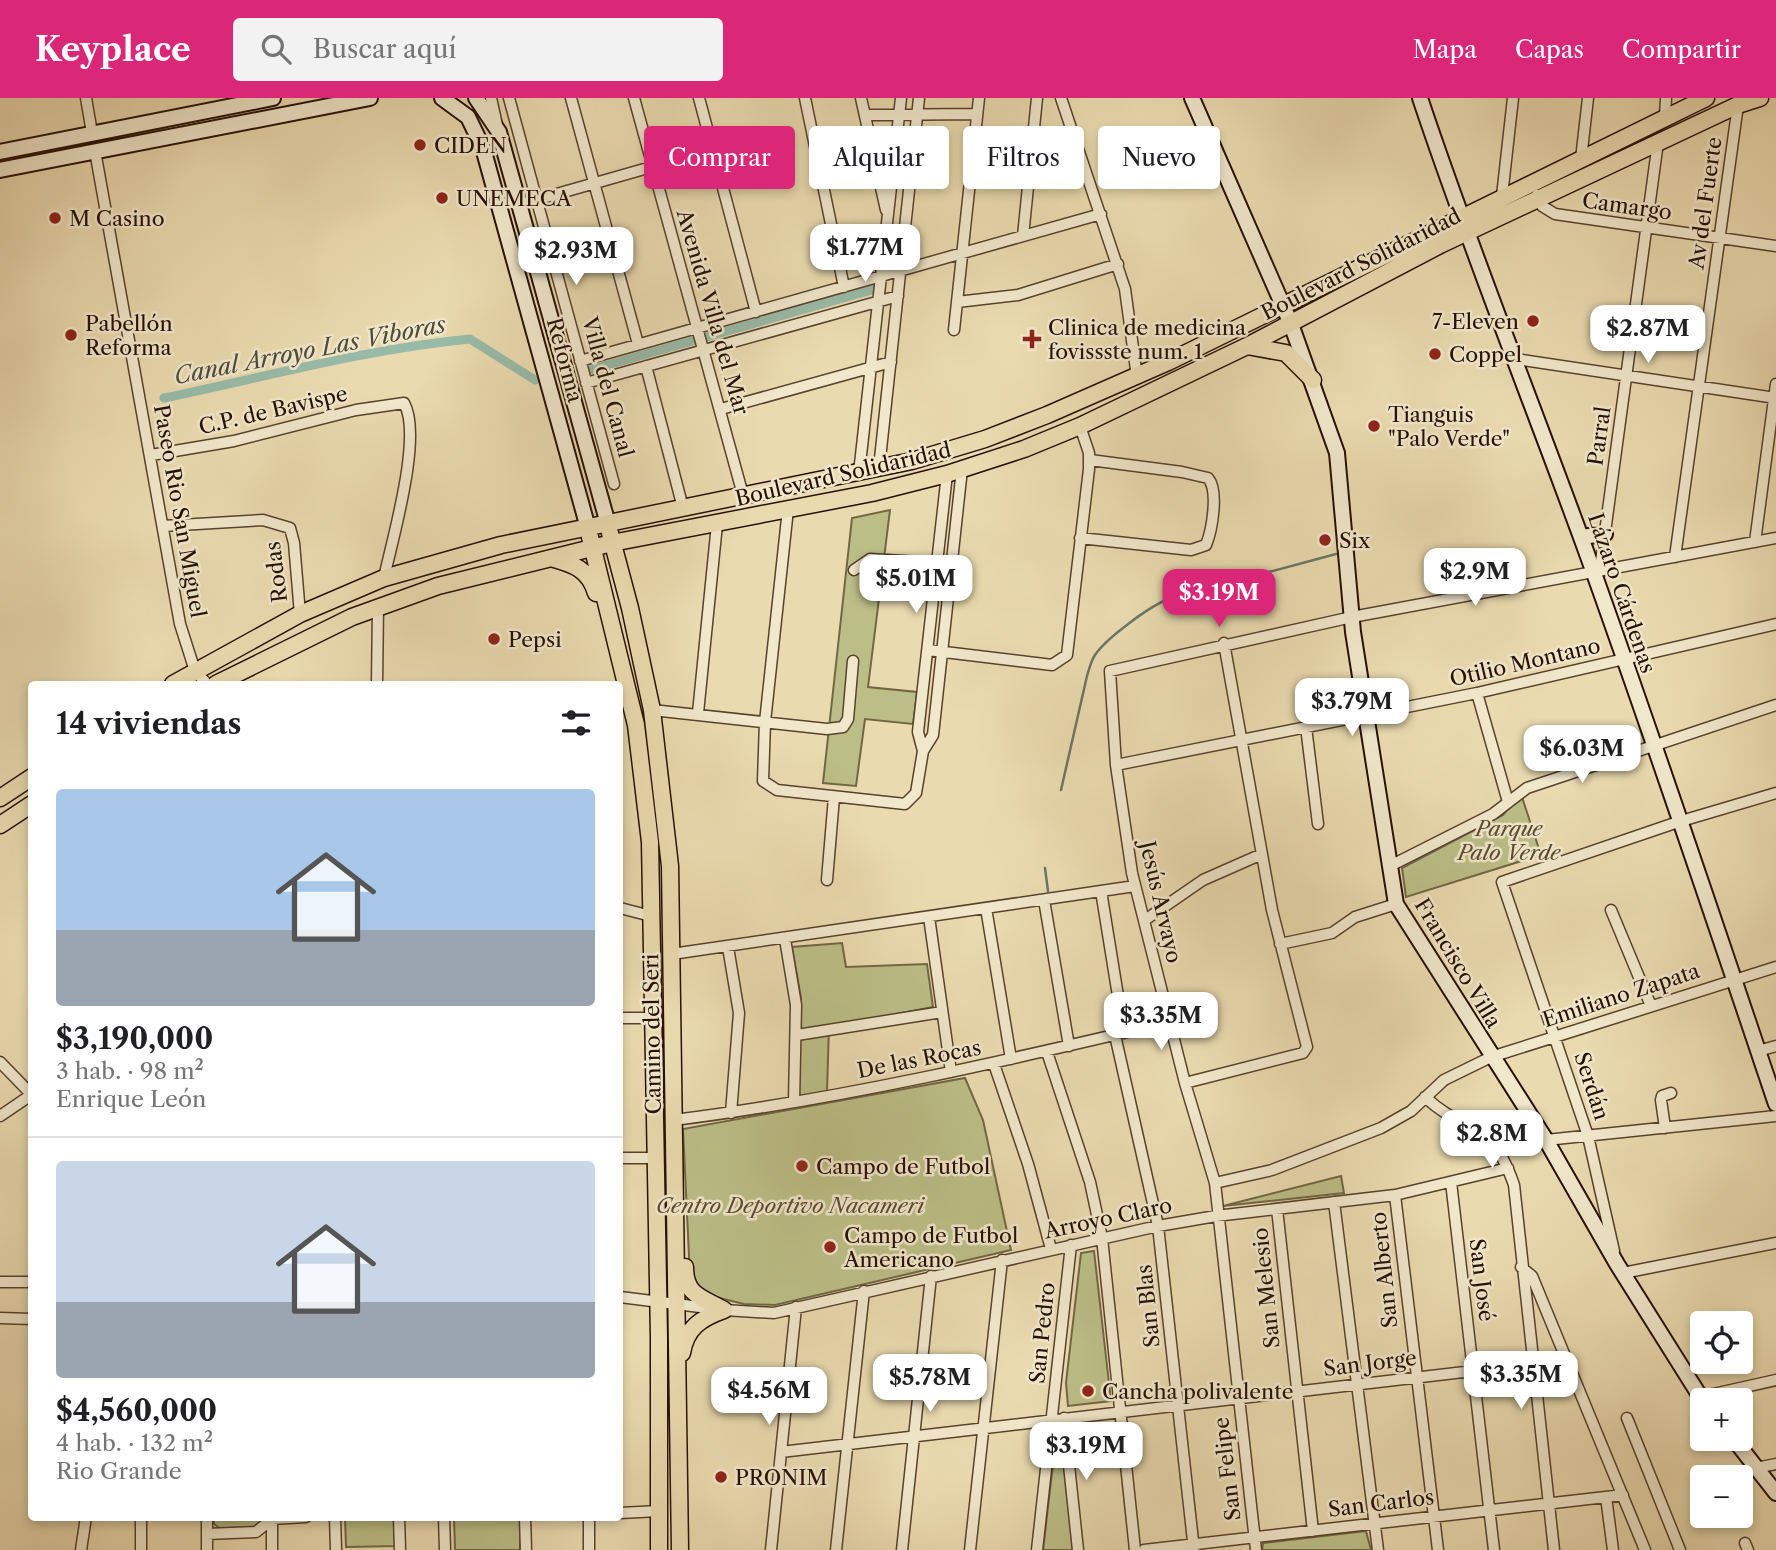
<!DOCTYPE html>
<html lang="es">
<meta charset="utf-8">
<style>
:root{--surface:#fff;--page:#f2f2f2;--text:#202124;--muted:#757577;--line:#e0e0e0;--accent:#db2777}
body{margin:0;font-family:"Libre Caslon Text",serif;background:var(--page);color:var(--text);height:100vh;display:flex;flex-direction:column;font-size:26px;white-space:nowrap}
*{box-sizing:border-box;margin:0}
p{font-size:23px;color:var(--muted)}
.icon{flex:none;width:38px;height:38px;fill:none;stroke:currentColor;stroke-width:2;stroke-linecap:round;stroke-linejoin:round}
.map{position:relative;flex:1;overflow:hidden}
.sheet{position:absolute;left:28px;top:583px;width:595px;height:840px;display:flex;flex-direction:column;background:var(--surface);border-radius:7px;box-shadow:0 4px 10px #0003}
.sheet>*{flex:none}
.banner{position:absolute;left:644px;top:28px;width:665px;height:63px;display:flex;gap:14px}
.tools{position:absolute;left:1690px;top:1213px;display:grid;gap:14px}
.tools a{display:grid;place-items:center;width:63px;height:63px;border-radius:7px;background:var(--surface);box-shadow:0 4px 10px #0003;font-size:35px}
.price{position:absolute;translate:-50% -60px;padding:0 16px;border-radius:14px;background:#fff;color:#222;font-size:23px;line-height:46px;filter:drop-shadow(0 2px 4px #0008)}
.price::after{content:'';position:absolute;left:50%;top:42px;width:21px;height:16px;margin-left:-10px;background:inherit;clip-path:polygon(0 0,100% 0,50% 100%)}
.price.selected{background:var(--accent);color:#fff}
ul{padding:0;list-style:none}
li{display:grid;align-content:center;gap:14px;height:371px;padding:0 28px}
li+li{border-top:2px solid var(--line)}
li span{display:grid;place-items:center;height:217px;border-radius:7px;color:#555}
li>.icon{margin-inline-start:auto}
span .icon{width:126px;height:126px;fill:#fffc;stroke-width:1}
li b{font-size:30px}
h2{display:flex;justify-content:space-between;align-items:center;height:84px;padding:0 28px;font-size:30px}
.tag{padding:0 24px;border-radius:7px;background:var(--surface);box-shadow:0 4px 10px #0003;font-size:24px;line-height:63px}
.tag.selected{background:var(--accent);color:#fff}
header{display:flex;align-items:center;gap:42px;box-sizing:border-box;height:98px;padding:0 35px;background:var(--accent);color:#fff}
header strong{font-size:33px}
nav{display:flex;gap:38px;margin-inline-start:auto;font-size:24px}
.search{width:490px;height:63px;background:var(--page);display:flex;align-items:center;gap:18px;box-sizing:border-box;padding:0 24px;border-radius:7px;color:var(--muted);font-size:26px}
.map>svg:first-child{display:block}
.green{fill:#bcbe87;stroke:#716745;stroke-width:2}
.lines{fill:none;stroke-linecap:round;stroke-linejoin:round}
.stream{stroke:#6a7766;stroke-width:2.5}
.canal{stroke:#98bba8;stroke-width:9}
.street-casing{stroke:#57422e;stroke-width:13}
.secondary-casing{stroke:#261003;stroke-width:18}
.primary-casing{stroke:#261003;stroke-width:19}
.street{stroke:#f1e7cb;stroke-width:10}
.secondary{stroke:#f1e7cb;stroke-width:14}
.primary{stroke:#eadaaf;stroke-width:16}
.poi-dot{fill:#8f2418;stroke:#f1e7cb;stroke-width:2.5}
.labels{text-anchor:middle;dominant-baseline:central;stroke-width:5;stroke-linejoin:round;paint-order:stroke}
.poi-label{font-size:21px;fill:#261003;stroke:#f1e7cb;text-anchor:start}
.street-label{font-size:21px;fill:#261003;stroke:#f1e7cb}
.park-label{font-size:21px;font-style:italic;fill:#5a4d31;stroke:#f1e7cb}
.water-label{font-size:23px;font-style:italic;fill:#4e4c3d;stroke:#f1e7cb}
</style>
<header>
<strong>Keyplace</strong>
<div class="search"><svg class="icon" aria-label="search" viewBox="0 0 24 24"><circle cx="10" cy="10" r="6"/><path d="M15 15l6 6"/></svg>Buscar aquí</div>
<nav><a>Mapa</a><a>Capas</a><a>Compartir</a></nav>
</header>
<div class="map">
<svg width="1776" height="1452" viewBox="0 0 1776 1452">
<rect width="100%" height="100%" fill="#eadaaf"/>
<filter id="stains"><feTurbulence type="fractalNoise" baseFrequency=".00286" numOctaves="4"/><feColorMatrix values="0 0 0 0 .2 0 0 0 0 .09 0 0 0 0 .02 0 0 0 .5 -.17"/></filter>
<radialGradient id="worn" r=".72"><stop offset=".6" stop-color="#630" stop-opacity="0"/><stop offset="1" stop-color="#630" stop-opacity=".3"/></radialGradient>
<path class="green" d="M890,412L868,589L917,594L913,626L865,621L856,688L823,685L852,420Z
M1521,696L1541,757L1406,799L1402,770L1503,717Z
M842,845L846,869L927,866L933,909L829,929L827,994L797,1001L801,900L792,849Z
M965,980L983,1022L1011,1152L775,1207L744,1206L703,1196L690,1179L683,1031Z
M1341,1078L1344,1095L1223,1108Z
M1094,1153L1111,1303L1068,1308L1066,1285L1081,1155Z
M1058,1346L1062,1349L1073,1452H1043L1055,1349Z
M214,1419H262V1422L257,1429L221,1431L214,1426Z
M345,1419H395L397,1448L346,1449Z
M454,1419H520V1452H455Z
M1366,1433L1371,1452H1262L1263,1445Z"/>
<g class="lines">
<path class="stream" d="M1061,692L1087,578C1089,571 1091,563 1095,557C1106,540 1149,509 1168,501L1336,456
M1045,770L1048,793"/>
<path class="canal" d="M590,272L875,191
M164,300C265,279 366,251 470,241L535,282"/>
<g class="street-casing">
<path id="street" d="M86,0L92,35
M491,0L497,27
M509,0L614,386
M571,0L638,246
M634,0L743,397
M699,0L756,214
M805,0L844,189
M861,0L886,112
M1061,0L1125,191L1137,279
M865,17L977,16
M1665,18L1666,0
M95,53L180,526L195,573L207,586
M1161,55L1208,37
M1581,61L1588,0
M1537,97L1542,108L1555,116L1776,148
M1502,98L1513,0
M518,107L711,52
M1023,138L1037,0
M957,204L1018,197L1118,166
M954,232L979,0
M1516,261L1776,300
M580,263L1101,116
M646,268L683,410
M586,285L898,198
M721,311L891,264
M151,357L234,343L356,312L404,305C423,338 392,442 384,480
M879,370L919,0
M859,375L901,0
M788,411L765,624L763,683L777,692L905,706L916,695L923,653L933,637L962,371
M163,428L263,422L290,430L294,445L300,516
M1080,440L1191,452L1206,447C1212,432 1219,393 1208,380L1182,374L1090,362
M1755,444L1776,286
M1675,459L1738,7
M1600,471L1658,44
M854,472L870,461L937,465
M928,552L1052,567L1067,557L1089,371V355L1080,328
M377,586L378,508
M1477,595L1508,704
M652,612L827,631L843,629L848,621L853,563
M698,615L717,426
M1306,629L1318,726
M923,653L918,634L947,376
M1116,667L1477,595L1776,526
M1390,768L1493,716L1527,690L1776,607
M827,782L834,699
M1101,793L1124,935
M1044,802L1069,948
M620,810L651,818
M986,810L1011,961
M1611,812L1651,908
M929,819L951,974
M1145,822L1203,782L1262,756
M785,841L796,907L794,1004
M1280,846L1332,835L1355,819L1396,806
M728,849L739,915L731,1015
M672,856L1135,788
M620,920H652
M797,937L942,914
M1115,937L1158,1128L1194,1452
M1758,953L1776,948
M1047,954L1090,1084L1102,1140L1135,1452
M0,964L32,997
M994,966L1028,1066L1051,1151
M1185,985L1303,955L1307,949L1272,812L1224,545
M1425,999C1467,1038 1491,1020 1514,1087L1554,1452
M0,1018L31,997
M674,1022C841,1001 1005,963 1169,924
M1665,1030L1661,1002L1662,998L1671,995
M1546,1042L1776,1018
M620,1060H655
M1451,1084L1494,1452
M1215,1085L1272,1072L1381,1030L1411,1013L1444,982L1491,959L1776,869
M1395,1097L1438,1452
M1334,1104L1378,1452
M1277,1111L1313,1433
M1614,1153L1588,1038L1502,784L1678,724L1776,695
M1521,1169L1532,1178L1645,1452
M1623,1175L1776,1145
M0,1184H32
M620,1199L724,1212L774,1215L1158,1128L1216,1118L1395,1097L1508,1070
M0,1220L32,1221
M1700,1299L1776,1282
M1064,1320L1078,1452
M1627,1320L1680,1452
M781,1354L1567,1262
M1756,1370L1776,1366
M1606,1399L1613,1452
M620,1415L659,1413
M141,1419V1452
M207,1419V1452
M335,1419L336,1452
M399,1419L400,1452
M444,1419L445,1452
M525,1419L526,1452
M589,1419V1452
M272,1421V1452
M207,1436L256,1434L272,1421L306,1419
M1745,1445L1748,1452
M81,1452L86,1419
M771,1452L796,1209
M836,1452L864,1193
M902,1452L931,1178
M970,1452L1002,1162
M1037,1452L1071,1147
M1144,1452L1623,1397
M1256,1452L1215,1085L1185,985L1132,775L1116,667L1110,573L1352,519L1776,440"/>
</g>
<g class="secondary-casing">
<path id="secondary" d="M442,0L468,19L483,50L588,430
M476,0L499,34L608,426
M1192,0L1291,226L1337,355L1353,534L1396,806L1546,1042L1617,1166L1703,1303
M1420,0C1471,153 1531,302 1586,453C1652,636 1714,822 1776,1006
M0,54L273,0
M0,72L370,0
M1581,439L1605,436
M1733,1340L1776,1395"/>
</g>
<g class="primary-casing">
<path id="primary" d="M1247,248L1286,255L1313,282
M610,435L630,510L652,612L670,768L680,1452
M590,439L636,627L650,744L659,1240V1452
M551,460C573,466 589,471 596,495
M173,586L300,516L384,480L501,447L912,363L985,341L1047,317L1168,264L1706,0
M216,586L352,519L438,488L612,445L872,395L947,376L1024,351L1080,328L1247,248L1440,147L1738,7L1760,0
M0,700L32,679
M0,727L32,706
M685,1169C685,1198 702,1199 724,1212
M682,1255C686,1230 701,1220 724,1212"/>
</g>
<use href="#street" class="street"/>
<use href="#secondary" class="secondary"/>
<use href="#primary" class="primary"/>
</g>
<g class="poi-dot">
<circle cx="420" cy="47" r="7"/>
<circle cx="442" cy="100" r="7"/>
<circle cx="55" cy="120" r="7"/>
<circle cx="1533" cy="223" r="7"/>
<circle cx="71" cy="237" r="7"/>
<path d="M1028.5 230.5h7v7h7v7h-7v7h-7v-7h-7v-7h7z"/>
<circle cx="1435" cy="256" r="7"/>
<circle cx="1374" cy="328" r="7"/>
<circle cx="1325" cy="442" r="7"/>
<circle cx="494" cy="541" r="7"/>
<circle cx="802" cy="1068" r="7"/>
<circle cx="830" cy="1149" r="7"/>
<circle cx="1088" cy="1293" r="7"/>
<circle cx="721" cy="1379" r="7"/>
</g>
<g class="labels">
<g class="poi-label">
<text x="434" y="47">CIDEN</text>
<text x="456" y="100">UNEMECA</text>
<text x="69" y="120">M Casino</text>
<text x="1519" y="223" text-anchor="end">7-Eleven</text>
<text x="85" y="225">Pabellón<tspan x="85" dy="24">Reforma</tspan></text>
<text x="1048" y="229">Clinica de medicina<tspan x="1048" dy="24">fovissste num. 1</tspan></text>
<text x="1449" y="256">Coppel</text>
<text x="1388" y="316">Tianguis<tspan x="1388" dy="24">"Palo Verde"</tspan></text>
<text x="1339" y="442">Six</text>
<text x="508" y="541">Pepsi</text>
<text x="816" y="1068">Campo de Futbol</text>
<text x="844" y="1137">Campo de Futbol<tspan x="844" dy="24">Americano</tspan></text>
<text x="1102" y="1293">Cancha polivalente</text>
<text x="735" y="1379">PRONIM</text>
</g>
<g class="street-label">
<text transform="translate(1705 105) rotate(-82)">Av del Fuerte</text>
<text transform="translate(1627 108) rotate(8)">Camargo</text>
<text transform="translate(1361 166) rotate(-27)">Boulevard Solidaridad</text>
<text transform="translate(713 214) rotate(74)">Avenida Villa del Mar</text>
<text transform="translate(565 262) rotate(75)">Reforma</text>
<text transform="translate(608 289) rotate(75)">Villa del Canal</text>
<text transform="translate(273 312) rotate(-13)">C.P. de Bavispe</text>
<text transform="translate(1599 338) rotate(-82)">Parral</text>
<text transform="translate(843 376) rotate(-13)">Boulevard Solidaridad</text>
<text transform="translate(180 413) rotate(80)">Paseo Rio San Miguel</text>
<text transform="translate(276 474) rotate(-97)">Rodas</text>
<text transform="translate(1622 495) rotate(71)">Lázaro Cárdenas</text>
<text transform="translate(1525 564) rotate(-13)">Otilio Montano</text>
<text transform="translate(1161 804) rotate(77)">Jesús Arvayo</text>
<text transform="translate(1458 865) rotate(59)">Francisco Villa</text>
<text transform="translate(1621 897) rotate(-18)">Emiliano Zapata</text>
<text transform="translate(652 936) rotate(-91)">Camino del Seri</text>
<text transform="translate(919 961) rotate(-11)">De las Rocas</text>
<text transform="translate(1592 988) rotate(72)">Serdán</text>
<text transform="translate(1108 1120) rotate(-12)">Arroyo Claro</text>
<text transform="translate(1384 1172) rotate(-96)">San Alberto</text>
<text transform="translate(1482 1182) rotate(83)">San José</text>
<text transform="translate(1266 1190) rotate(-96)">San Melesio</text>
<text transform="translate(1148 1208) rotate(-96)">San Blas</text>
<text transform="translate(1042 1235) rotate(-84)">San Pedro</text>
<text transform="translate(1370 1265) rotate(-7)">San Jorge</text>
<text transform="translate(1227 1371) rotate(-97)">San Felipe</text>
<text transform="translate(1381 1405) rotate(-7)">San Carlos</text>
</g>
<g class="park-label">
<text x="1509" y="730">Parque<tspan x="1509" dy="24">Palo Verde</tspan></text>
<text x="790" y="1107">Centro Deportivo Nacameri</text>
</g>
<g class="water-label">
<text transform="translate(310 252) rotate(-11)">Canal Arroyo Las Viboras</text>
</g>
</g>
<rect width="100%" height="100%" filter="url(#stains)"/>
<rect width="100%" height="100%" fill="url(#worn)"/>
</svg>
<div class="tools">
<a><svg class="icon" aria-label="locate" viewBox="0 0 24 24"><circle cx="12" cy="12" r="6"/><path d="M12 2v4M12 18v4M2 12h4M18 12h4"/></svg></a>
<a>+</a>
<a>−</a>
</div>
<b class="price" style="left:865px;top:186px">$1.77M</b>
<b class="price" style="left:576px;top:189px">$2.93M</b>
<b class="price" style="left:1648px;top:267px">$2.87M</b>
<b class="price" style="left:1475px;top:510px">$2.9M</b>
<b class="price" style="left:916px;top:517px">$5.01M</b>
<b class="price selected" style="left:1219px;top:531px">$3.19M</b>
<b class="price" style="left:1352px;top:640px">$3.79M</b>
<b class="price" style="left:1582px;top:687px">$6.03M</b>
<b class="price" style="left:1161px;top:954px">$3.35M</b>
<b class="price" style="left:1492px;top:1072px">$2.8M</b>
<b class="price" style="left:1521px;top:1313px">$3.35M</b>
<b class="price" style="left:930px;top:1316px">$5.78M</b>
<b class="price" style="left:769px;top:1329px">$4.56M</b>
<b class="price" style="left:1086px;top:1384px">$3.19M</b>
<div class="banner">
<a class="tag selected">Comprar</a>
<a class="tag">Alquilar</a>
<a class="tag">Filtros</a>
<a class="tag">Nuevo</a>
</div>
<section class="sheet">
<h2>14 viviendas<svg class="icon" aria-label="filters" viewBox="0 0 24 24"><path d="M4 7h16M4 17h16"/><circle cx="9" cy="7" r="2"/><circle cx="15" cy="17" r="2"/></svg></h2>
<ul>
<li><span style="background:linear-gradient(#a9c7e8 65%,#9aa5b1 0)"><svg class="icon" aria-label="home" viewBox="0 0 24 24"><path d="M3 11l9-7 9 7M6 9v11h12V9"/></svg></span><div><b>$3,190,000</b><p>3 hab. · 98 m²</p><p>Enrique León</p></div></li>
<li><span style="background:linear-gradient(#c9d6e8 65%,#9aa5b1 0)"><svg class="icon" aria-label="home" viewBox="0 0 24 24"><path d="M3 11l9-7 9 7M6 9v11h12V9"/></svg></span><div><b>$4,560,000</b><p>4 hab. · 132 m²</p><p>Rio Grande</p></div></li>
</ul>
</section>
</div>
